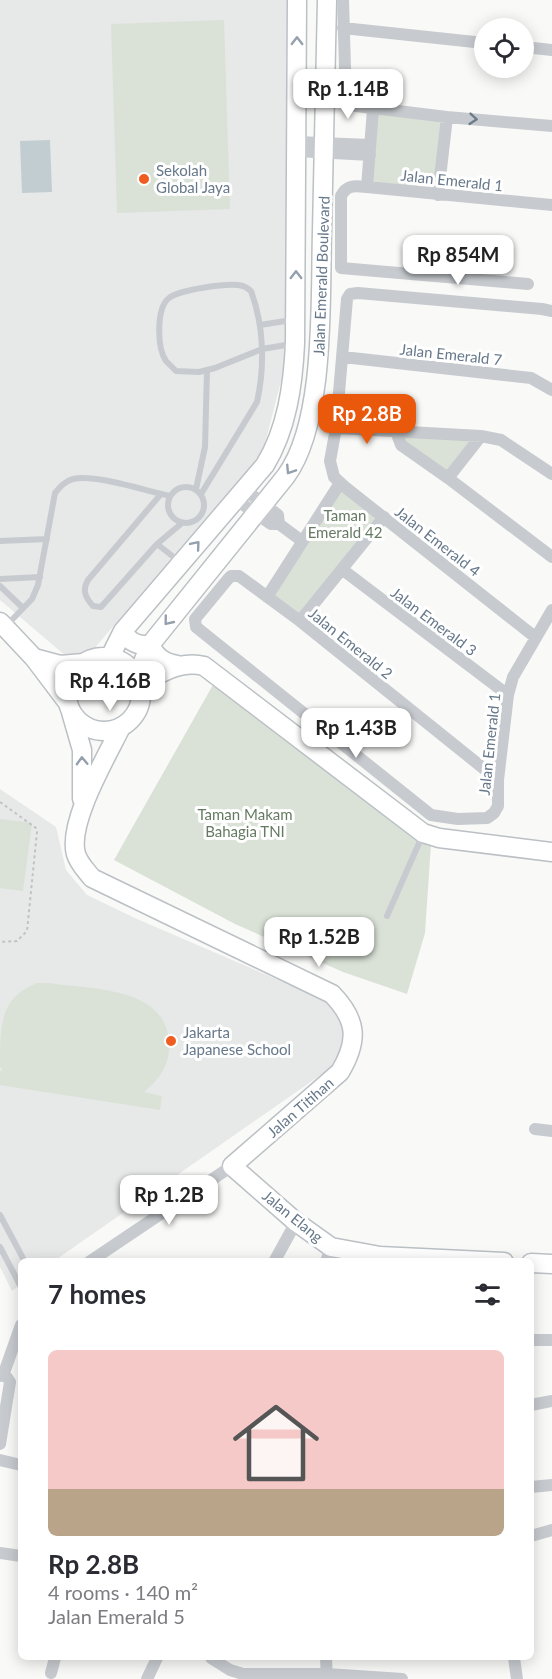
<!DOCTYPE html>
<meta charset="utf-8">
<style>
:root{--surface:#fff;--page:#f7f7f7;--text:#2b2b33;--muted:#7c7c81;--line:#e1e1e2;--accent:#ea580c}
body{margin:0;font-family:Lato,sans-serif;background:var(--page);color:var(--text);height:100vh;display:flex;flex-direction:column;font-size:22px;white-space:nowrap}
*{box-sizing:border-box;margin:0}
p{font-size:20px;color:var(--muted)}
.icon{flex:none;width:33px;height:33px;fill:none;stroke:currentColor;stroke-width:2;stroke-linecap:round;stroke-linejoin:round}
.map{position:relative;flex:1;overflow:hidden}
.drawer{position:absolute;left:18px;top:1258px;width:516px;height:402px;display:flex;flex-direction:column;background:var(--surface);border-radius:9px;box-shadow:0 3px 15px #0003}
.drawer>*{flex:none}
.fabs{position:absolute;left:474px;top:18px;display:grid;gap:12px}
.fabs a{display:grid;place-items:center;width:60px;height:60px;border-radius:50%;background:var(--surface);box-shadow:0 3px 15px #0003;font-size:30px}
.price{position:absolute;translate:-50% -51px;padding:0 14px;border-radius:12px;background:#fff;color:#222;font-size:20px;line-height:39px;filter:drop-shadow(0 2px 3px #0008)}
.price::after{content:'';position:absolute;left:50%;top:36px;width:18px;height:14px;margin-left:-9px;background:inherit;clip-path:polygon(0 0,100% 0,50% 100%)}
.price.current{background:var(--accent);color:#fff}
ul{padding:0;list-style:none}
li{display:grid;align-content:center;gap:12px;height:318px;padding:0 30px}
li+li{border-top:2px solid var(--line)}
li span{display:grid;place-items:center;height:186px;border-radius:9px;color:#555}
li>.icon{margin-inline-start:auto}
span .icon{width:108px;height:108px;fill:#fffc;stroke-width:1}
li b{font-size:26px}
h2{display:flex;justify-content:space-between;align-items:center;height:72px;padding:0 30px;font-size:26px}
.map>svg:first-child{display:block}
.built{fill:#e7e8e8}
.green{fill:#dae2d7}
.water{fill:#c2cdd2}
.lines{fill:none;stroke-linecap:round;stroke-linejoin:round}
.secondary-casing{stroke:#bbc0c5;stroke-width:21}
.path{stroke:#c0c3c5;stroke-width:2;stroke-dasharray:3 3;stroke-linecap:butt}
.lane{stroke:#c7cbcf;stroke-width:6}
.street{stroke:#c7cbcf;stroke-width:12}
.secondary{stroke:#fff;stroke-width:18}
.oneway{stroke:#94a0ad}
.oneway2{stroke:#6b7c8d}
.poi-dot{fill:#ef5d21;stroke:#fff;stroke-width:2}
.labels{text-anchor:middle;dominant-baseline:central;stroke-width:6;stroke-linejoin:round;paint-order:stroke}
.poi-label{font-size:15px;fill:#66788a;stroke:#fff;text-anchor:start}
.street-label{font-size:15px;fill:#66788a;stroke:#fff}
.park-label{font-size:15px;fill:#657a62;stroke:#fff}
</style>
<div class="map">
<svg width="552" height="1679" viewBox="0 0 552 1679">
<rect width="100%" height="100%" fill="#f9f9f7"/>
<path class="built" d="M0,0H288L287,358L263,451L93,650L67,657L0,600Z
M0,789L56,827L66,870L87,895L137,919L327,1001L335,1013L343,1029L341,1052L332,1067L54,1261L21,1262V1284L12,1291L0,1267Z"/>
<path class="green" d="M224,20L230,209L117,213L111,24Z
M373,109L447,117L438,195L367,187Z
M400,433L481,436L448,478L401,445Z
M340,483L384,517L300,621L267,597Z
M214,683L431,844L425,933L407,994L343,972L235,924L114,860Z
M0,819L32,823L23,891L0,888Z
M37,983H48C88,989 165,986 169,1041C171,1063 160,1079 144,1092L162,1096L160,1110L0,1085V1071L3,1070L0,1067C0,1024 0,998 37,983Z"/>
<path class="water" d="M50,140L52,192L22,193L20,141Z"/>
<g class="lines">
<g class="secondary-casing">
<path id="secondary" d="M0,622L34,658L68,703
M123,631C129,642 137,646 150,645C156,657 164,663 177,665
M67 694a37 37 0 1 1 74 0a37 37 0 1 1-74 0Z
M110,657L123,631L265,465C287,429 293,385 295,344L297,0
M34,658L60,665L84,663
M137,677L150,645L286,476C326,421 320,298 322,232C324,154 326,77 327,0
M140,684C162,673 180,660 204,666L423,833L439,838L552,852
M71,712L82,750V799
M121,727C107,756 67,823 76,854C79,864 86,870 92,878L332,994C357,1020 359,1040 340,1072L232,1166L296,1222L331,1247L380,1256L504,1262
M531,1263L552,1264"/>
</g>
<path class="path" d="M0,802L36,828L37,832L27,931L17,941L0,942"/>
<path class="lane" d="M260,325L292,320
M168 505a18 18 0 1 1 36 0a18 18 0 1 1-36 0Z
M196,489L205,447L207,370
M161,494L88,580C82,590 85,597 93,606L101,607L157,544L182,523
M201,494L257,402C265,366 264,326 251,291C250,290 244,286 243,286C229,282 179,290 169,298C156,308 157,348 166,361C169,364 173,368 176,371L199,372L215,368L262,349L292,344
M0,541L47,539
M157,544L180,562
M0,579L40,577
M0,586L23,608
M6,626L32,599L38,585L55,493C60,487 65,481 73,479C96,474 146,491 170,496
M387,916L423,834
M0,1215L25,1262
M0,1247L21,1287"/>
<path class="street" d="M343,0L346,101L348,105L447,117L552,126
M343,28L484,43
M524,47L552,50
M297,142L370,145
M297,151L370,155
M367,187L373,109
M438,195L447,117
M528,284L341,268V196C347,184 355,186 367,187L552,205
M343,357L531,378L552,390
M336,428L481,436L501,440L552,474
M400,433L398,437L401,445L448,478L552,557
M448,478L481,436
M244,489L278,515L279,524
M235,499L271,524H279L302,541
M343,570L508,695
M267,597L340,483
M300,621L384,517
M535,637L345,487L334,477L330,461L336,428L347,299L350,294L358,293L542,309L552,311
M498,780L300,621L239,576H231L228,579L195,619L196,627L431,815L458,819L487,818L494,813L498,806V780L508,695L513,677L552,610
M535,1129L552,1131
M89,1262L232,1166
M274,1262L296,1222
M326,1262L331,1247
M531,1340H552
M0,1376L4,1373L21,1325
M531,1405L552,1401
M0,1444L10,1382L4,1373
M0,1460L21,1465
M531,1487L552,1485
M531,1536L552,1530
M0,1553L21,1556
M211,1658L230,1670L243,1674H328L402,1679
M326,1658L327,1679
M514,1658L517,1679
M51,1673L55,1658
M147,1679L157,1658"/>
<use href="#secondary" class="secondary"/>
</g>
<defs><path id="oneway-chevron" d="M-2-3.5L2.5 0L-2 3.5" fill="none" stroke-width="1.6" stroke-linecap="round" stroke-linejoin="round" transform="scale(1.5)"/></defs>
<g class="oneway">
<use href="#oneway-chevron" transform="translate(297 41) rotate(-90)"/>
<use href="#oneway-chevron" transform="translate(296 275) rotate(-90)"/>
<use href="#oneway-chevron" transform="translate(290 470) rotate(123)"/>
<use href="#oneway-chevron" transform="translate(196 545) rotate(-50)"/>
<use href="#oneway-chevron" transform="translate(168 621) rotate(129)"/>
<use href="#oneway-chevron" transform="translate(82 761) rotate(-92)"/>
</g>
<use class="oneway2" href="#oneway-chevron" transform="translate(473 119) rotate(5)"/>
<g class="poi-dot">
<circle cx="144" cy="179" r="6"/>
<circle cx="171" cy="1041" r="6"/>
</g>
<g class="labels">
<g class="poi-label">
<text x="156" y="170">Sekolah<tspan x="156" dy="17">Global Jaya</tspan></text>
<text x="183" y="1032">Jakarta<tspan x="183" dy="17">Japanese School</tspan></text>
</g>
<g class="street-label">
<text transform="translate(452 180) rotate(6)">Jalan Emerald 1</text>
<text transform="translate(321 276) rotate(-88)">Jalan Emerald Boulevard</text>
<text transform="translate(451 354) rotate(6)">Jalan Emerald 7</text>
<text transform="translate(438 541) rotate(38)">Jalan Emerald 4</text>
<text transform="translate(434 621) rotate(37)">Jalan Emerald 3</text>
<text transform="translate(351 643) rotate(39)">Jalan Emerald 2</text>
<text transform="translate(489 744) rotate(-84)">Jalan Emerald 1</text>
<text transform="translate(300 1107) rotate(-41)">Jalan Titihan</text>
<text transform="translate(293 1216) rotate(39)">Jalan Elang</text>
</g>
<g class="park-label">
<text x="345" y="515">Taman<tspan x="345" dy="17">Emerald 42</tspan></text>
<text x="245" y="814">Taman Makam<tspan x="245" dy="17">Bahagia TNI</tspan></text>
</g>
</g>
</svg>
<div class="fabs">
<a><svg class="icon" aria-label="locate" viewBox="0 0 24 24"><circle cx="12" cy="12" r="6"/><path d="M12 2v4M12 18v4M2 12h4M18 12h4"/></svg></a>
</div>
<b class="price" style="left:348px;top:120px">Rp 1.14B</b>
<b class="price" style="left:458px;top:286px">Rp 854M</b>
<b class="price current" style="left:367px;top:445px">Rp 2.8B</b>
<b class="price" style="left:110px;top:712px">Rp 4.16B</b>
<b class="price" style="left:356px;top:759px">Rp 1.43B</b>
<b class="price" style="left:319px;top:968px">Rp 1.52B</b>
<b class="price" style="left:169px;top:1226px">Rp 1.2B</b>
<section class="drawer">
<h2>7 homes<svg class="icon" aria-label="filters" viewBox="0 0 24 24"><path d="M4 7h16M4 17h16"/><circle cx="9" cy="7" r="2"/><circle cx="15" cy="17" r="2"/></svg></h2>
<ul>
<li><span style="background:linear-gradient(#f6c9c9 75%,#b9a48a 0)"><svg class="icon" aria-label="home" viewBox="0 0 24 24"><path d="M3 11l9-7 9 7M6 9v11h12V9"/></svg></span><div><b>Rp 2.8B</b><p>4 rooms · 140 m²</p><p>Jalan Emerald 5</p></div></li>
</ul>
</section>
</div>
